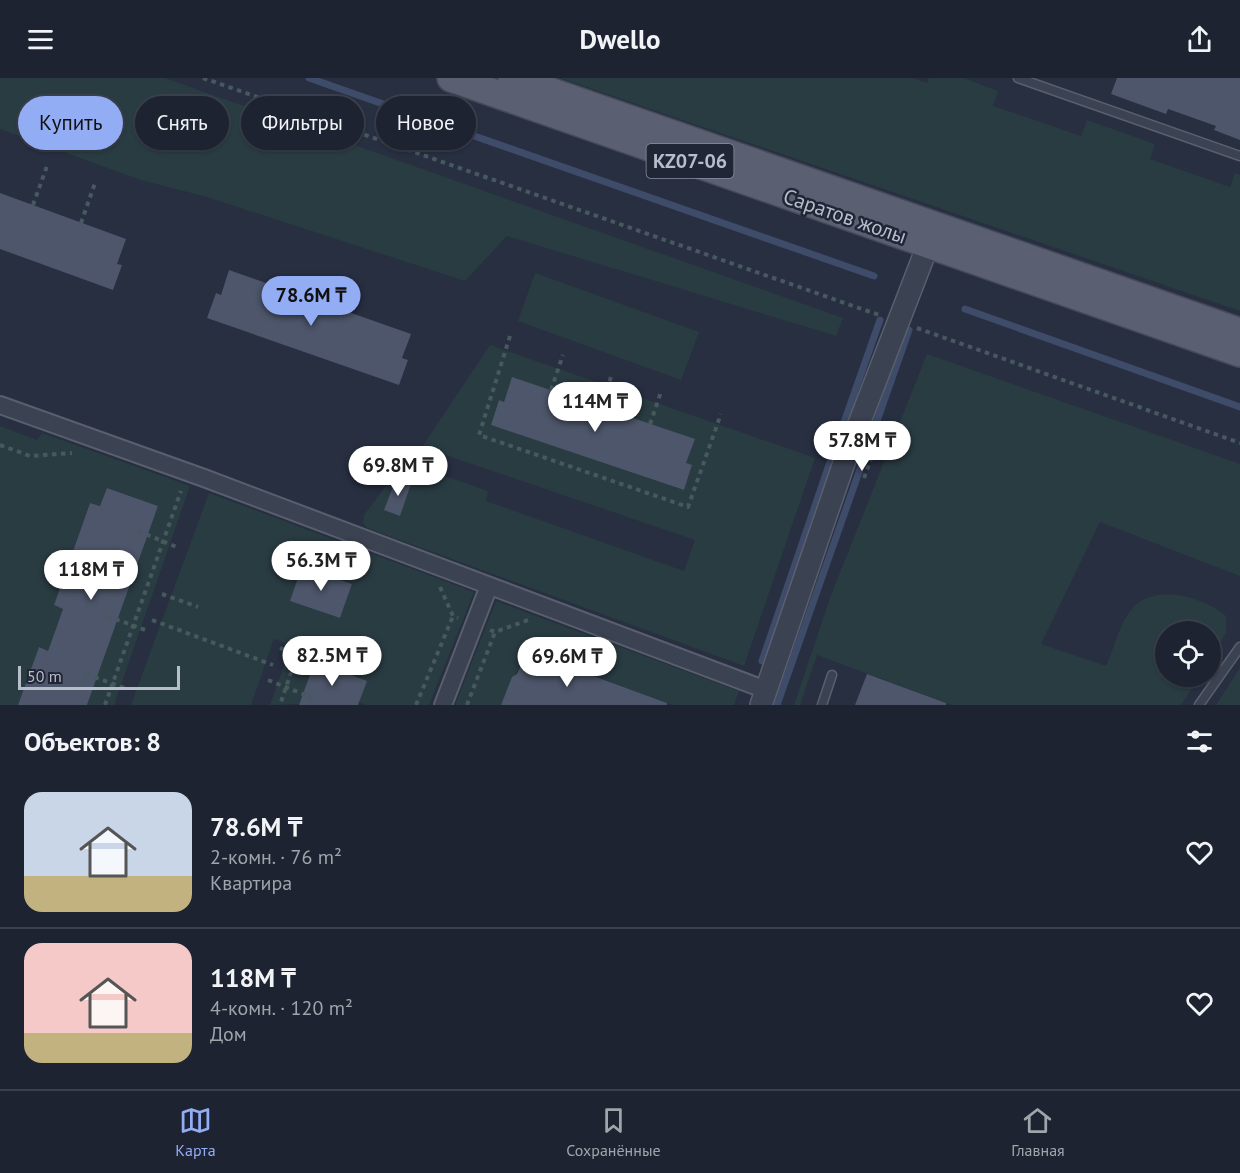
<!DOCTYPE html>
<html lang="ru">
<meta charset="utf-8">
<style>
:root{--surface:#1d2331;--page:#252b39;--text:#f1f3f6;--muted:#a0a4ab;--line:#3b404d;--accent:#93adf5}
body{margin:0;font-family:"PT Sans",sans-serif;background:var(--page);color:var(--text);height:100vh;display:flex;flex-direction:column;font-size:22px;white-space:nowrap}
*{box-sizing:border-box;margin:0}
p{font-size:20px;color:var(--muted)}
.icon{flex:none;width:33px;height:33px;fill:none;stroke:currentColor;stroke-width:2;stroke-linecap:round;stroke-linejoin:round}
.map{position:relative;height:627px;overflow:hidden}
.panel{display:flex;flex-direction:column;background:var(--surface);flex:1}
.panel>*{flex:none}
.guide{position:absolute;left:18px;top:18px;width:600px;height:54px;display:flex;gap:12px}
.buttons{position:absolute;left:1155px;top:543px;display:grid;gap:12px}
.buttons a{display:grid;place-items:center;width:66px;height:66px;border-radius:50%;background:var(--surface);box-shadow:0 2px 4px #0004,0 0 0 2px var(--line);font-size:30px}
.scale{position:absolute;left:18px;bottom:15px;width:162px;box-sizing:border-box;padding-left:6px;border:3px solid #b8bdcb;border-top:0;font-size:16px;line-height:21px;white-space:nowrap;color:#b8bdcb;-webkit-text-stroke:4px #202636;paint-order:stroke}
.price{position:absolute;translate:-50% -51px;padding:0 14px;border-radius:21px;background:#fff;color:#222;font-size:20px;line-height:39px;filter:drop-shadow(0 2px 3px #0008)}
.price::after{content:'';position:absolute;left:50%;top:36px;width:18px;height:14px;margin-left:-9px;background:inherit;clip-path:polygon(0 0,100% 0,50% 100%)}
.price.on{background:var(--accent);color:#111}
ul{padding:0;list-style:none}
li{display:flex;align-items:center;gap:18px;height:150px;padding:0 24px}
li+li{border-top:2px solid var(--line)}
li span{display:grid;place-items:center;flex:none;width:168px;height:120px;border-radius:18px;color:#555}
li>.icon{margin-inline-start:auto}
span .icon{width:72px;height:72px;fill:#fffc;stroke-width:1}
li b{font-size:26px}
h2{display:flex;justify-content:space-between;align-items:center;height:72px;padding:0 24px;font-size:26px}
.chip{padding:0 21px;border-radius:27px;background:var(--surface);box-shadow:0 2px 4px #0004,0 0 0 2px var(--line);font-size:21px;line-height:54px}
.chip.on{background:var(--accent);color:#111}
header{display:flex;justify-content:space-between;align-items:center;height:78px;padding:0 24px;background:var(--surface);font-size:27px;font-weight:800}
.tab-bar{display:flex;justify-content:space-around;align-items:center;height:84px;border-top:2px solid var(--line);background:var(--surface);font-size:16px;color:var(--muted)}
.tab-bar a{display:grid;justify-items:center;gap:3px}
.tab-bar .on{color:var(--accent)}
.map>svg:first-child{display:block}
.green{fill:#293c42;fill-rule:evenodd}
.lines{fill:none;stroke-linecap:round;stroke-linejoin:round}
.stream{stroke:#3e4b69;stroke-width:7}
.building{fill:#4d566a}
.service-casing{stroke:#595f6e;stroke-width:11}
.minor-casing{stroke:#595f6e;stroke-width:20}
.tertiary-casing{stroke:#595f6e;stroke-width:24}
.primary-casing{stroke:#454a5a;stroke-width:30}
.path{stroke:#47595f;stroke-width:4;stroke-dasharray:4.5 4.5;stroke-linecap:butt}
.service{stroke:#3b4251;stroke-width:8}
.minor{stroke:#3b4251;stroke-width:16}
.tertiary{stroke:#3b4251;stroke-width:21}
.primary{stroke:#5a6071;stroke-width:27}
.labels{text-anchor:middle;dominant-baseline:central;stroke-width:5;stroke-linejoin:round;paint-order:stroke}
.shield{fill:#202636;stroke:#8a909e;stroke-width:1.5}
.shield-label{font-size:20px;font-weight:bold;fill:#b8bdcb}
.street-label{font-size:21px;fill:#b8bdcb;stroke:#202636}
</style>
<header><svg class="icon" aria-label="menu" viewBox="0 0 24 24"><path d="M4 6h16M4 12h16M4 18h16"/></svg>Dwello<svg class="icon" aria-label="share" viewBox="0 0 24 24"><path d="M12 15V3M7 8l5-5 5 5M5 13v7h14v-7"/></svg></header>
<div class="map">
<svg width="1240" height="627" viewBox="0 0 1240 627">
<rect width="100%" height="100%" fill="#272f41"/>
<path class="green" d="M0,0H165L843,240L836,258L507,158L465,203L207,119L141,102L0,51Z
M560,0H912L927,5L929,0H963L998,13L993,28L1081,58L1087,42L1155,66L1150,81L1230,109L1235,95L1240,97V233Z
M535,195L699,254L681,302L518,243Z
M490,267L815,380L744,588L367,450L363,445L364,437L404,384L488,413L486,423L684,493L695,462L422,369ZM513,300L694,361L686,385L692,388L684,412L491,347L500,322L504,324ZM396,401L411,406L400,437L385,432Z
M927,276L1240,386V498L1100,444L1041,566L1106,588C1114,571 1119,546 1131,532C1153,504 1204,519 1226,538V555L1211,580L1210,554H1166V598L1199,599L1181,627H952L817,577L800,627H794L831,517Z
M0,348L37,362L42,355L190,408L114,627H87L144,467L140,446L150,450L158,428L107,410L100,428L90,425L54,527L63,531L48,573L39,570L18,627H0Z
M209,415L474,514L429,627H366L359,624L270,627L291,567L274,561L251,627H131ZM303,489L352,506L340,540L291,523Z
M496,523L739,613L734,627H673L559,585L557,589L529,581L523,584C514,599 507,610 501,627H455Z
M1240,590V627H1216Z"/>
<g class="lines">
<path class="stream" d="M309,0L874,198
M965,231L1240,329
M835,370L880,242
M762,583L830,384
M777,627L909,252"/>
</g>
<path class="building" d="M1117,0H1240V62L1214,52L1216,48L1168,31L1166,36L1111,16Z
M0,115L126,161L117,186L122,187L113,212L0,171Z
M229,192L411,256L402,280L408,282L399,307L207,240L216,215L221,217Z
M512,299L695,361L686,385L692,387L684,412L491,347L499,322L504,324Z
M396,401L411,406L400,438L384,432Z
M107,410L158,428L87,627H18L39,569L48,573L63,531L54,527L90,425L100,428Z
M302,488L352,506L340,540L290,523Z
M532,581L557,589L558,585L667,625V627H501L512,599L517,596L523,583Z
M315,583L367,603L358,627H299Z
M867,596L946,625V627H855Z"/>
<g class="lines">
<g class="service-casing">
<path id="service" d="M1018,0L1240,78
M822,627L832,597
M1199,627L1240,569"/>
</g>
<g class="minor-casing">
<path id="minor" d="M0,327L204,400L766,612
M443,627L489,508"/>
</g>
<g class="tertiary-casing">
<path id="tertiary" d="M761,627L845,382L933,154"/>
</g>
<g class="primary-casing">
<path id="primary" d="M451,0L1240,275
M512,0L1240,254"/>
</g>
<path class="path" d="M203,0L879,237
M33,127L47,88
M81,145L95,105
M917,250L1240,365
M510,258L479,357L688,429L721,336
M551,312L563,277
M601,329L612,296
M650,346L661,314
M0,367L30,378L72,375
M864,400L879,359
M138,453L179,470
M440,509L453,538L458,540
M162,516L198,529
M107,538L148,553
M152,542L273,587
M490,552L495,554L528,542
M280,570L297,577L280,627
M86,596L127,611
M268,602L313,620
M105,627L181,413
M416,627L453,538
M467,627L495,554"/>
<use href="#service" class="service"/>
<use href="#minor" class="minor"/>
<use href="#tertiary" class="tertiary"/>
<use href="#primary" class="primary"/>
</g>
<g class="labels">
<rect class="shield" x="646.5" y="66" width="87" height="34" rx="4.5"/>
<g class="shield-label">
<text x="690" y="83">KZ07-06</text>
</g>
<g class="street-label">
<text transform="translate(845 138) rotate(19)">Саратов жолы</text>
</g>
</g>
</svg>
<div class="buttons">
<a><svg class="icon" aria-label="locate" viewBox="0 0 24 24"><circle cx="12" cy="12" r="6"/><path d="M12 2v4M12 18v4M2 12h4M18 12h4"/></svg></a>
</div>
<div class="scale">50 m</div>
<b class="price on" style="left:311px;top:249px">78.6M ₸</b>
<b class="price" style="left:595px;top:355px">114M ₸</b>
<b class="price" style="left:862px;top:394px">57.8M ₸</b>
<b class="price" style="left:398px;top:419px">69.8M ₸</b>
<b class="price" style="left:321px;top:514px">56.3M ₸</b>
<b class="price" style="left:91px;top:523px">118M ₸</b>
<b class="price" style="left:332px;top:609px">82.5M ₸</b>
<b class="price" style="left:567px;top:610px">69.6M ₸</b>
<div class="guide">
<a class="chip on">Купить</a>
<a class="chip">Снять</a>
<a class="chip">Фильтры</a>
<a class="chip">Новое</a>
</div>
</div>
<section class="panel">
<h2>Объектов: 8<svg class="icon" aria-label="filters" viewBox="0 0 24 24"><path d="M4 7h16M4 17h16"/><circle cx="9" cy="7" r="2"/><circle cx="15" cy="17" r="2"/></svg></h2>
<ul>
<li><span style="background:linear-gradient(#c9d6e8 70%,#c2b280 0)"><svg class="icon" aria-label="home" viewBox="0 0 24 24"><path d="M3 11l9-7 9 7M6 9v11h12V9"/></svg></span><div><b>78.6M ₸</b><p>2-комн. · 76 m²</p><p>Квартира</p></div><svg class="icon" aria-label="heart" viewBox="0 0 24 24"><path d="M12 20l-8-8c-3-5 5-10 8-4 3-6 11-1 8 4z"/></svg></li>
<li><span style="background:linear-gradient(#f6c9c9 75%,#c2b280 0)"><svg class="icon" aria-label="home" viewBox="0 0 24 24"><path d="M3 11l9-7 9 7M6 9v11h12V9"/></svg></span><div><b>118M ₸</b><p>4-комн. · 120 m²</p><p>Дом</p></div><svg class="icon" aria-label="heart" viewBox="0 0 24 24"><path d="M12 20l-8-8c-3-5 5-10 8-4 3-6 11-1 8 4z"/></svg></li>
</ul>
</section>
<nav class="tab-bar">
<a class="on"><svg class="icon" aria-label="map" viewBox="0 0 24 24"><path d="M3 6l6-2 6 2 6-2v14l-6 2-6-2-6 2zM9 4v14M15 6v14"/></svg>Карта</a>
<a><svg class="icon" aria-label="saved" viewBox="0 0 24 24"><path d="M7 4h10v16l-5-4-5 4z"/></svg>Сохранённые</a>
<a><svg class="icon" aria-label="home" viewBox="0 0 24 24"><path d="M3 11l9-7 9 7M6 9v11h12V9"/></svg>Главная</a>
</nav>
